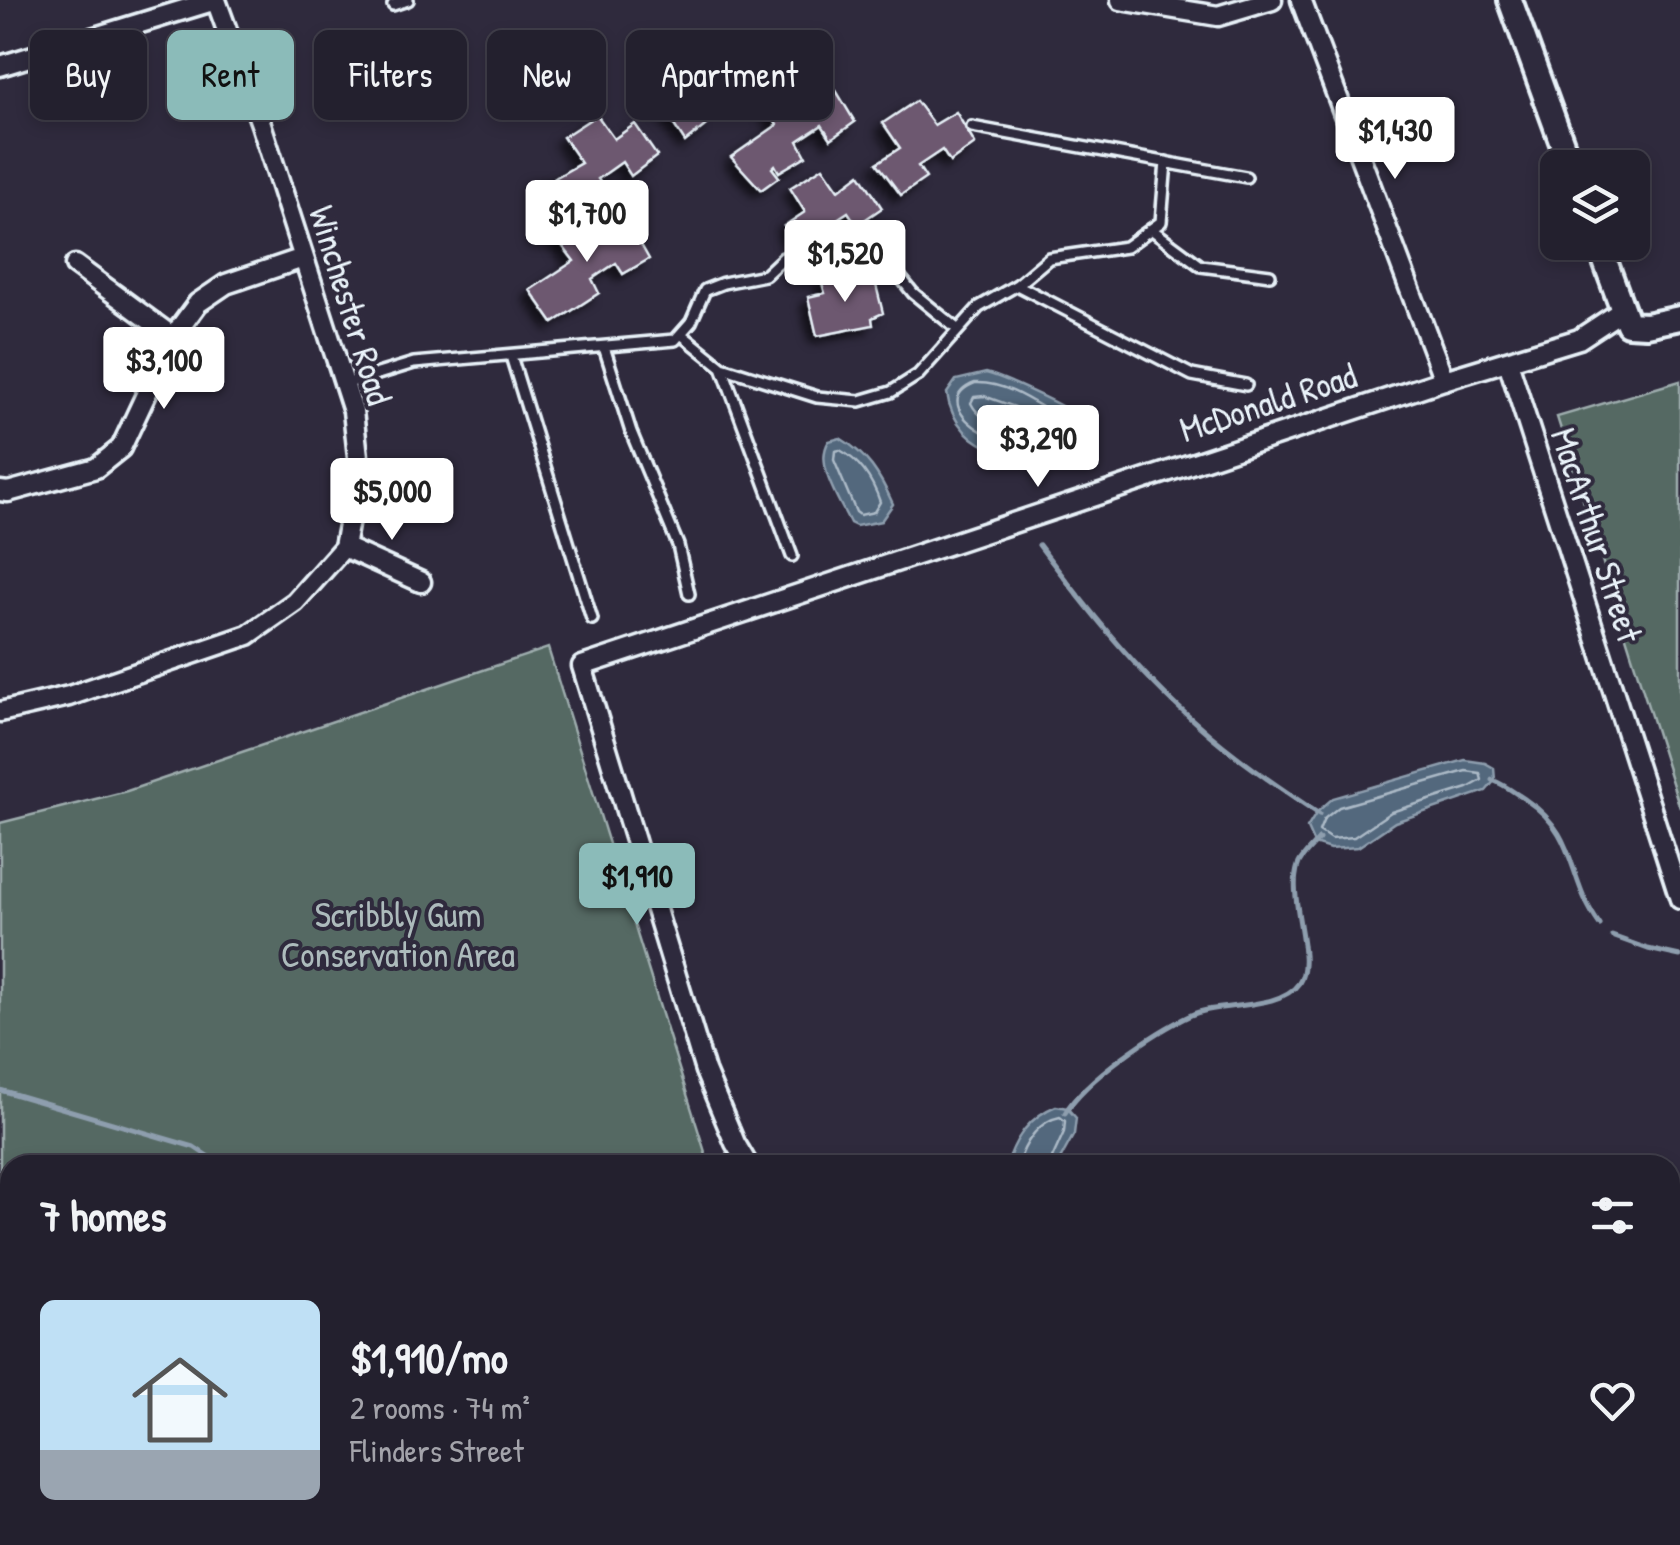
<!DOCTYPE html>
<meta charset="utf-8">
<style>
:root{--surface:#23202e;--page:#2b2836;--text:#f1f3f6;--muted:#a3a3aa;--line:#403e4a;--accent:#8bbbb9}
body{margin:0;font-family:"Patrick Hand",sans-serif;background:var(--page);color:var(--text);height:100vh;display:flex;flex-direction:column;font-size:38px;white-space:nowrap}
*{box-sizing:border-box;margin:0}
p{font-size:32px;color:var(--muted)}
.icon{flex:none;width:55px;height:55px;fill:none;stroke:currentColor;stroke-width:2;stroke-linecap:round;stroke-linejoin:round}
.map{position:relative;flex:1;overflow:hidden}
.drawer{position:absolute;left:0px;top:1155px;width:1680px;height:390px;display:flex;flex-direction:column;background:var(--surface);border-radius:30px 30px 0 0;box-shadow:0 5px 15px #0003,0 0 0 2px var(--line)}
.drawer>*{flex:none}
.guide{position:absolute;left:30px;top:30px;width:1000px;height:90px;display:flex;gap:20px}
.fabs{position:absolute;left:1540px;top:150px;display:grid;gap:20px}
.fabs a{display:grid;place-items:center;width:110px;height:110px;border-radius:15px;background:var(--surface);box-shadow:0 5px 15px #0003,0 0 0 2px var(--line);font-size:50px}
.price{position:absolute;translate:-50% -85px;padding:0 22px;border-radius:10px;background:#fff;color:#222;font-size:32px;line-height:65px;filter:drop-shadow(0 2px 5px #0008)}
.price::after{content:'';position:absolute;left:50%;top:60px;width:30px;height:22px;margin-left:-15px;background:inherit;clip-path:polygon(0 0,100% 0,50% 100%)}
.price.active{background:var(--accent);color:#111}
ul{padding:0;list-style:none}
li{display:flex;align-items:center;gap:30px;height:250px;padding:0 40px}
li+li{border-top:2px solid var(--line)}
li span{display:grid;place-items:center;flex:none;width:280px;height:200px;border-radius:15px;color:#555}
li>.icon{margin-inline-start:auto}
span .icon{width:120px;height:120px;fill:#fffc;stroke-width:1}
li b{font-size:42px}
h2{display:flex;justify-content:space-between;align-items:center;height:120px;padding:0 40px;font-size:42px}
.pill{padding:0 35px;border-radius:15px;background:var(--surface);box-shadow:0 5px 15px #0003,0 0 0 2px var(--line);font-size:35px;line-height:90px}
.pill.active{background:var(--accent);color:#111}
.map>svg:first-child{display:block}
.green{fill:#556963;stroke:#9eadae;stroke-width:2.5}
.water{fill:#52677d;stroke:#8e9eae;stroke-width:2.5}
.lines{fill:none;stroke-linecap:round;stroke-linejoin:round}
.shore{stroke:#acbac7;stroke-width:2.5}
.stream{stroke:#8e9eae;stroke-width:5}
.building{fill:#6d5970;stroke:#e8f1f8;stroke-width:2.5;filter:url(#shadow)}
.service-casing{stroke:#e8f1f8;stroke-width:16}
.minor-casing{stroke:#e8f1f8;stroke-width:25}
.tertiary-casing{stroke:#e8f1f8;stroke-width:30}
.service{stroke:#2f2a3d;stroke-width:9}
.minor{stroke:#2f2a3d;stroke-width:18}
.tertiary{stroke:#2f2a3d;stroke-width:22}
.labels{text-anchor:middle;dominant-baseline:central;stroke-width:8;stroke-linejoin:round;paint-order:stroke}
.street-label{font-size:35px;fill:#e8f1f8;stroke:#2f2a3d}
.park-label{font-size:35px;fill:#adbbbc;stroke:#2f2a3d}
</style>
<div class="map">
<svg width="1680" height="1545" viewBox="0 0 1680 1545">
<defs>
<filter id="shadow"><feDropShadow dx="-7" dy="7" stdDeviation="5" flood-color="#0009"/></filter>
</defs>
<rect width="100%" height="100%" fill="#2f2a3d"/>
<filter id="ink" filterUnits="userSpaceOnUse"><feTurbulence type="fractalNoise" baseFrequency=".01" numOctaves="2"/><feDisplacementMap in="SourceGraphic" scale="20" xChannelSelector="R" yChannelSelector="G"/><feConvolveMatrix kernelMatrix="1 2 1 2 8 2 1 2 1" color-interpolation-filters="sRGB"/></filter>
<g filter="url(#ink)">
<path class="green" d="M1680,381V808L1557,417Z
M548,648L709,1165H10V1535H824L827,1545H0V823L127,791Z"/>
<path class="water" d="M986,373C1002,377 1080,411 1086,424C1089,432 1085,441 1082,448C1033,470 955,455 947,393L956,380Z
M840,438C867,454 880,475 893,504L881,521L856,526L850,523C839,500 814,464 829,441Z
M1465,760L1485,763L1494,768L1495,780L1486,791L1395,822L1358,847L1330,849L1314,844L1307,828L1317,812L1333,798Z
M1056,1106L1067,1108L1076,1118L1074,1134L1057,1165H1007C1014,1138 1031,1116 1056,1106Z
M946,1535H1023L1018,1545H944Z"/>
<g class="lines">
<path class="shore" d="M975,383C1010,381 1043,410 1073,425L1075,438C1021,472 916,406 975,383Z
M984,396L1015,407L1049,428L1050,433C1027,444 982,426 971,403L974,397Z
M840,450C860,461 873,481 880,502L874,512L860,515L856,512L834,460L835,451Z
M1466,771L1480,773L1482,780L1468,788L1391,812L1354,837L1331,839L1319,831L1324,819L1339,807Z
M1018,1165C1024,1144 1038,1121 1060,1117L1065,1121L1064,1132L1049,1165"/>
<path class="stream" d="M1039,545C1086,607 1137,672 1196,723C1234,757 1277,786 1319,814
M1492,780C1504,784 1515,793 1526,800C1579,835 1566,879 1600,925
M1612,936L1648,949L1680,956
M0,1090L194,1147L221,1165
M1065,1113C1085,1079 1155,1032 1191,1015C1218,1002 1280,1011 1299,983C1316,957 1285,894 1299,863C1303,855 1313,846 1319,839
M570,1545L588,1535"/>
</g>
<path class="building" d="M699,46L717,70L739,56L760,86L732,105L725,93L701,109L710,122L685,142L661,105L681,93L666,69Z
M795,79L811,101L834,87L855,122L831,139L822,125L798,141L806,156L779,172L775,165L772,168L779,177L761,190L731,157L777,125L762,101Z
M916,101L934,125L956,112L975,144L950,162L942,150L918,166L926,178L901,195L877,163L900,148L883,123Z
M597,115L614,139L635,124L657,156L631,176L622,162L598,179L607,192L580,208L555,178L581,163L563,137Z
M823,167L839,190L860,174L882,208L857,225L848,212L823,228L832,240L807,258L784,226L805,212L790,188Z
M591,213L607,239L630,225L649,259L623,274L616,263L592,279L599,293L553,323L530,290L574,261L555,236Z
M856,272L860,285L875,281L883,313L872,318L873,325L817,336L808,297L825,293L821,280Z"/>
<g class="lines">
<g class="service-casing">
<path id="service" d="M393,5L408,0
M972,127L1246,177
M1151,229L1201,266L1270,275
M873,243L913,293L957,329
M1017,285L1192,375L1246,385
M681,334L722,367L792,556
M604,347L631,432L678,545L689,594
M511,356L592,619
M722,367L817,397L860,401L891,392L918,375L979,307L1017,285L1049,258L1126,247L1161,222L1166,162
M345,384L414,363L675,340L691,322L705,290L723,283L765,275L783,258"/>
</g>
<g class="minor-casing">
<path id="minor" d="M1121,0L1218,16L1272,0
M1301,0L1444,380
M0,66L216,0
M75,265L173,337
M1508,362L1680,899
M0,491L8,492L96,468L121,448L173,337L198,303L226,284L303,258
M344,547L421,582
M0,712L69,696L248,635L295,602L344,547L359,466L353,411L261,124L216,0
M748,1165L735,1143L705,1071L582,666L1444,380L1579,339L1623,310
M904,1535L905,1545"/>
</g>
<g class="tertiary-casing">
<path id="tertiary" d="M1510,0L1571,168
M1598,242L1628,324L1646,325L1680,318"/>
</g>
<use href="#service" class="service"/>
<use href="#minor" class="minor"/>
<use href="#tertiary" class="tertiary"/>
</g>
</g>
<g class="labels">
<g class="street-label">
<text transform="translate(351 305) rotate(73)">Winchester Road</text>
<text transform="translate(1268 402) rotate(-18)">McDonald Road</text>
<text transform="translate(1597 535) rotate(72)">MacArthur Street</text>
</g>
<g class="park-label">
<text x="398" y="914">Scribbly Gum<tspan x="398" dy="40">Conservation Area</tspan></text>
</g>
</g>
</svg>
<div class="fabs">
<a><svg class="icon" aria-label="layers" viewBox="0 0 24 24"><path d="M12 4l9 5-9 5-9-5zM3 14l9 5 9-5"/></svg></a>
</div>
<b class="price" style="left:1395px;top:182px">$1,430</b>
<b class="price" style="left:587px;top:265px">$1,700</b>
<b class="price" style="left:845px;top:305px">$1,520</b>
<b class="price" style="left:164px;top:412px">$3,100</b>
<b class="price" style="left:1038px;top:490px">$3,290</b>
<b class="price" style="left:392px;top:543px">$5,000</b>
<b class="price active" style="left:637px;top:928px">$1,910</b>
<div class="guide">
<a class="pill">Buy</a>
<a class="pill active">Rent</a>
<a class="pill">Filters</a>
<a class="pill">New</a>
<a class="pill">Apartment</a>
</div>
<section class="drawer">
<h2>7 homes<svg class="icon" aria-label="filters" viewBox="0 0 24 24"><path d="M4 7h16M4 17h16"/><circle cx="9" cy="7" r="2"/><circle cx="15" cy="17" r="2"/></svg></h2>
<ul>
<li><span style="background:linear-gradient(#bfe0f5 75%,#9aa5b1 0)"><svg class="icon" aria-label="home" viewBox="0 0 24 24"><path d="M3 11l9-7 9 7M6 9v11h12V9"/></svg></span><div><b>$1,910/mo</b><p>2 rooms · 74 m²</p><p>Flinders Street</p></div><svg class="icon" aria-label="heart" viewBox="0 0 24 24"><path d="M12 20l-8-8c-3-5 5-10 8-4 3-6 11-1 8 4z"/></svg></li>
</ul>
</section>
</div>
